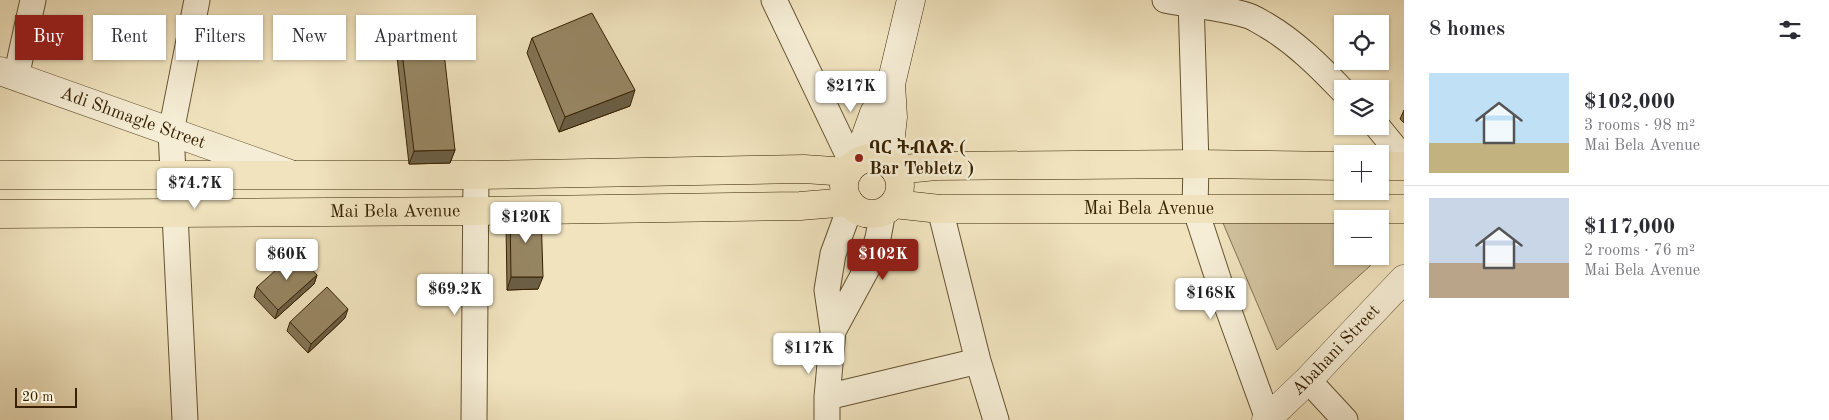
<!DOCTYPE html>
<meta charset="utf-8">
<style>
:root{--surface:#fff;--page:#f2f2f3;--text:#2b2b33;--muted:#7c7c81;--line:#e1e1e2;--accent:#8f2418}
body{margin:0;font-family:"Old Standard TT","Noto Serif Ethiopic",serif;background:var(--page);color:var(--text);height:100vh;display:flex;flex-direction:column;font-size:19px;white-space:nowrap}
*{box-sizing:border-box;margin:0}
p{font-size:16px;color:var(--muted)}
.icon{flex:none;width:28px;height:28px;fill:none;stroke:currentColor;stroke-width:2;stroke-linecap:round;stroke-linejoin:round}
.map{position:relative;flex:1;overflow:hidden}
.panel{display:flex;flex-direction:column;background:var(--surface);width:425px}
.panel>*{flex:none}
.banner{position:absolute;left:15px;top:15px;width:475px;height:45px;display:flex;gap:10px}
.fabs{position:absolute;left:1334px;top:15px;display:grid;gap:10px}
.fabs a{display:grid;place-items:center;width:55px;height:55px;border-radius:0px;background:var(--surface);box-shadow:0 1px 4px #0004;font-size:25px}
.scale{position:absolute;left:15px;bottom:12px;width:62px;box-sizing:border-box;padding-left:5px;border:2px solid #372101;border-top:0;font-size:14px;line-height:18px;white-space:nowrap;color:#372101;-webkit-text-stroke:4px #f5edd5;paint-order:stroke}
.price{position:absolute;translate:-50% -42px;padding:0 11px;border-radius:5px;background:#fff;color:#222;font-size:16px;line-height:32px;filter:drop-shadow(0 1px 2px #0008)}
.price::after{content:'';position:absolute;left:50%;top:30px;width:15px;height:11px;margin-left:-8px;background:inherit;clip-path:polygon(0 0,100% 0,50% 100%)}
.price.on{background:var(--accent);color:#fff}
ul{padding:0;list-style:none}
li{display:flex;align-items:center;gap:15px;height:125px;padding:0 25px}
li+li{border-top:1px solid var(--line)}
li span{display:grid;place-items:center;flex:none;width:140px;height:100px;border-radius:0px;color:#555}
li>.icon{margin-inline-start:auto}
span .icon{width:60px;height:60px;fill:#fffc;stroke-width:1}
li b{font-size:21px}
h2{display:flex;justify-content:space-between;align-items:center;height:60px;padding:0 25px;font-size:21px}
.tag{padding:0 18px;border-radius:0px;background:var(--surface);box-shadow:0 1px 4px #0004;font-size:18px;line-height:45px}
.tag.on{background:var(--accent);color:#fff}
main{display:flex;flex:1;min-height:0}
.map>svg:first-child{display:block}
.green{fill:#d1c29e;stroke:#847250}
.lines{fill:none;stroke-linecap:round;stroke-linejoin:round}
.minor-casing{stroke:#655230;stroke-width:27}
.tertiary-casing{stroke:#655230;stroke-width:29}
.secondary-casing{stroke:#372101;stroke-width:29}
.trunk-casing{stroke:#372101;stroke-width:29}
.minor{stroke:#f5edd5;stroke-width:25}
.tertiary{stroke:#f5edd5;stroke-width:28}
.secondary{stroke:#f5edd5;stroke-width:28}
.trunk{stroke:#f0e3be;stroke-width:28}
.wall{fill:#827355;stroke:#372101}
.shaded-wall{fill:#6a5e45;stroke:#372101}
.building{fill:#978663;stroke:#372101}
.poi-dot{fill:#8f2418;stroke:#f5edd5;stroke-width:2}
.labels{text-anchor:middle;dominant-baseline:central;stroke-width:5;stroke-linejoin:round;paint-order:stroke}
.street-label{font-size:18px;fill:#372101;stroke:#f5edd5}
.poi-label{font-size:18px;font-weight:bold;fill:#372101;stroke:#f5edd5;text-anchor:start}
</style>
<main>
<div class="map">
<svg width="1404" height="420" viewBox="0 0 1404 420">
<rect width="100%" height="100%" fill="#f0e3be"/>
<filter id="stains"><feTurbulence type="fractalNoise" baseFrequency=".004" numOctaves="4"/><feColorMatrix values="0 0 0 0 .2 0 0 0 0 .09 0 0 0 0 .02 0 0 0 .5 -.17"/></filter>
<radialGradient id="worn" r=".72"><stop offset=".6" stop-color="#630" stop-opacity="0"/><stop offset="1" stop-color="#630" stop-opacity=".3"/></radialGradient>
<path class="green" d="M1220,216L1342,219V256H1373L1370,266L1277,350Z"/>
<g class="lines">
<g class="minor-casing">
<path id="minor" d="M774,0L853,165
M1165,0C1193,6 1222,7 1249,16C1255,18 1260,22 1266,25C1295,42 1319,66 1342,90
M1191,0L1196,164L1195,208L1227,306L1268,419
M16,77L33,0
M1377,126L1404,159
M940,209L978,361L996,420
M833,331L871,261L878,238L883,211
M1308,380L1345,420
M827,397L978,361
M185,420L171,132L197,0
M474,420L476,175
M827,420V397L833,331L827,290L833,254L851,205"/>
</g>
<g class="tertiary-casing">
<g id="tertiary">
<path id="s1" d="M0,71L290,174"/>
<path id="s2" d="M1266,420L1308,380L1404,279"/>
</g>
</g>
<g class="secondary-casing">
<path id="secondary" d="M856,163L874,113L891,84L911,0
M888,163L893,117L891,84"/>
</g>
<g class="trunk-casing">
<g id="trunk">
<circle cx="872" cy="186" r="28"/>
<path d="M1380,166H1404"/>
<path d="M895,170L936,166L1196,164L1342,166"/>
<path d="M0,175H476L804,169L848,172"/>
<path id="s3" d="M894,204L940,209H1404"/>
<path id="s4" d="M0,214L475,211L800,206L849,202"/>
</g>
</g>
<use href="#minor" class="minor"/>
<use href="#tertiary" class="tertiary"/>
<use href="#secondary" class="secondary"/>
<use href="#trunk" class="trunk"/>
</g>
<path class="wall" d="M400,36L455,150L450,163L409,164L396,48Z
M532,38L630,106L559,132L527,53Z
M1404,110V123L1400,119Z
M510,211L538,289L507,290L506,224Z
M317,275L314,284L275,319L254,297L257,287Z
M345,318L308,353L287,331L290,322Z"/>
<path class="shaded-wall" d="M635,90L630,106L559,132L565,117Z
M455,150L450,163L409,164L414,151Z
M317,275L314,284L275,319L278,310Z
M511,277H543L538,289L507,290Z
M348,309L345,318L308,353L311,344Z"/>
<path class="building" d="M592,13L635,90L565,117L532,38Z
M442,35L455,150L414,151L400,36Z
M510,211H541L543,277H511Z
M296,252L317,275L278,310L257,287Z
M327,287L348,309L311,344L290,322Z"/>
<circle class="poi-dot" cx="859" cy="158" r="5"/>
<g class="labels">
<g class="street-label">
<text stroke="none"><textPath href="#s1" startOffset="141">Adi Shmagle Street</textPath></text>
<text stroke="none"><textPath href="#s3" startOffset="255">Mai Bela Avenue</textPath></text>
<text stroke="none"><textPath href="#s4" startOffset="395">Mai Bela Avenue</textPath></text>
<text stroke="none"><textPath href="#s2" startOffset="99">Abahani Street</textPath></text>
</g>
<g class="poi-label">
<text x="869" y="148">ባር ትብለጽ (<tspan x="869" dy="21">Bar Tebletz )</tspan></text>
</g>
</g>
<rect width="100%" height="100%" filter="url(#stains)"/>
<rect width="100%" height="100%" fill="url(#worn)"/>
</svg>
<div class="fabs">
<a><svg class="icon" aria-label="locate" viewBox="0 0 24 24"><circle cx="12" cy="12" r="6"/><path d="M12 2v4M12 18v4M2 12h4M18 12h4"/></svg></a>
<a><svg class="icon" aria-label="layers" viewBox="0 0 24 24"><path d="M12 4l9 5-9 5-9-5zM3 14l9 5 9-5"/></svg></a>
<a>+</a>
<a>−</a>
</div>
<div class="scale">20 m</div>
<b class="price" style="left:851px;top:113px">$217K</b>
<b class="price" style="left:195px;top:210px">$74.7K</b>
<b class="price" style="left:526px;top:244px">$120K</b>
<b class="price" style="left:287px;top:281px">$60K</b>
<b class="price on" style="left:883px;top:281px">$102K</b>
<b class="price" style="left:455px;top:316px">$69.2K</b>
<b class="price" style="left:1211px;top:320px">$168K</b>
<b class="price" style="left:809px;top:375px">$117K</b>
<div class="banner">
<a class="tag on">Buy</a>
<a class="tag">Rent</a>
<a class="tag">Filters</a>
<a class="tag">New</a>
<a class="tag">Apartment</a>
</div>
</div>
<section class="panel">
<h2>8 homes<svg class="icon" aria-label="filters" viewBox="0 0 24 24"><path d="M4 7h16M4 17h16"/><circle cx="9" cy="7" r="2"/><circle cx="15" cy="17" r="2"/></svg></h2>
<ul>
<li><span style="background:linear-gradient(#bfe0f5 70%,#c2b280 0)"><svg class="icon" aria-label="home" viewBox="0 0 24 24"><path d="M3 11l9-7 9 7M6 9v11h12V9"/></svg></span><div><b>$102,000</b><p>3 rooms · 98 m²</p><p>Mai Bela Avenue</p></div></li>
<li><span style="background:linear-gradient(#c9d6e8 65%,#b9a48a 0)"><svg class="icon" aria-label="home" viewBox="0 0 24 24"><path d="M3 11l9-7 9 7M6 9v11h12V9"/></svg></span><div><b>$117,000</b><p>2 rooms · 76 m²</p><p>Mai Bela Avenue</p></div></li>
</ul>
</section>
</main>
